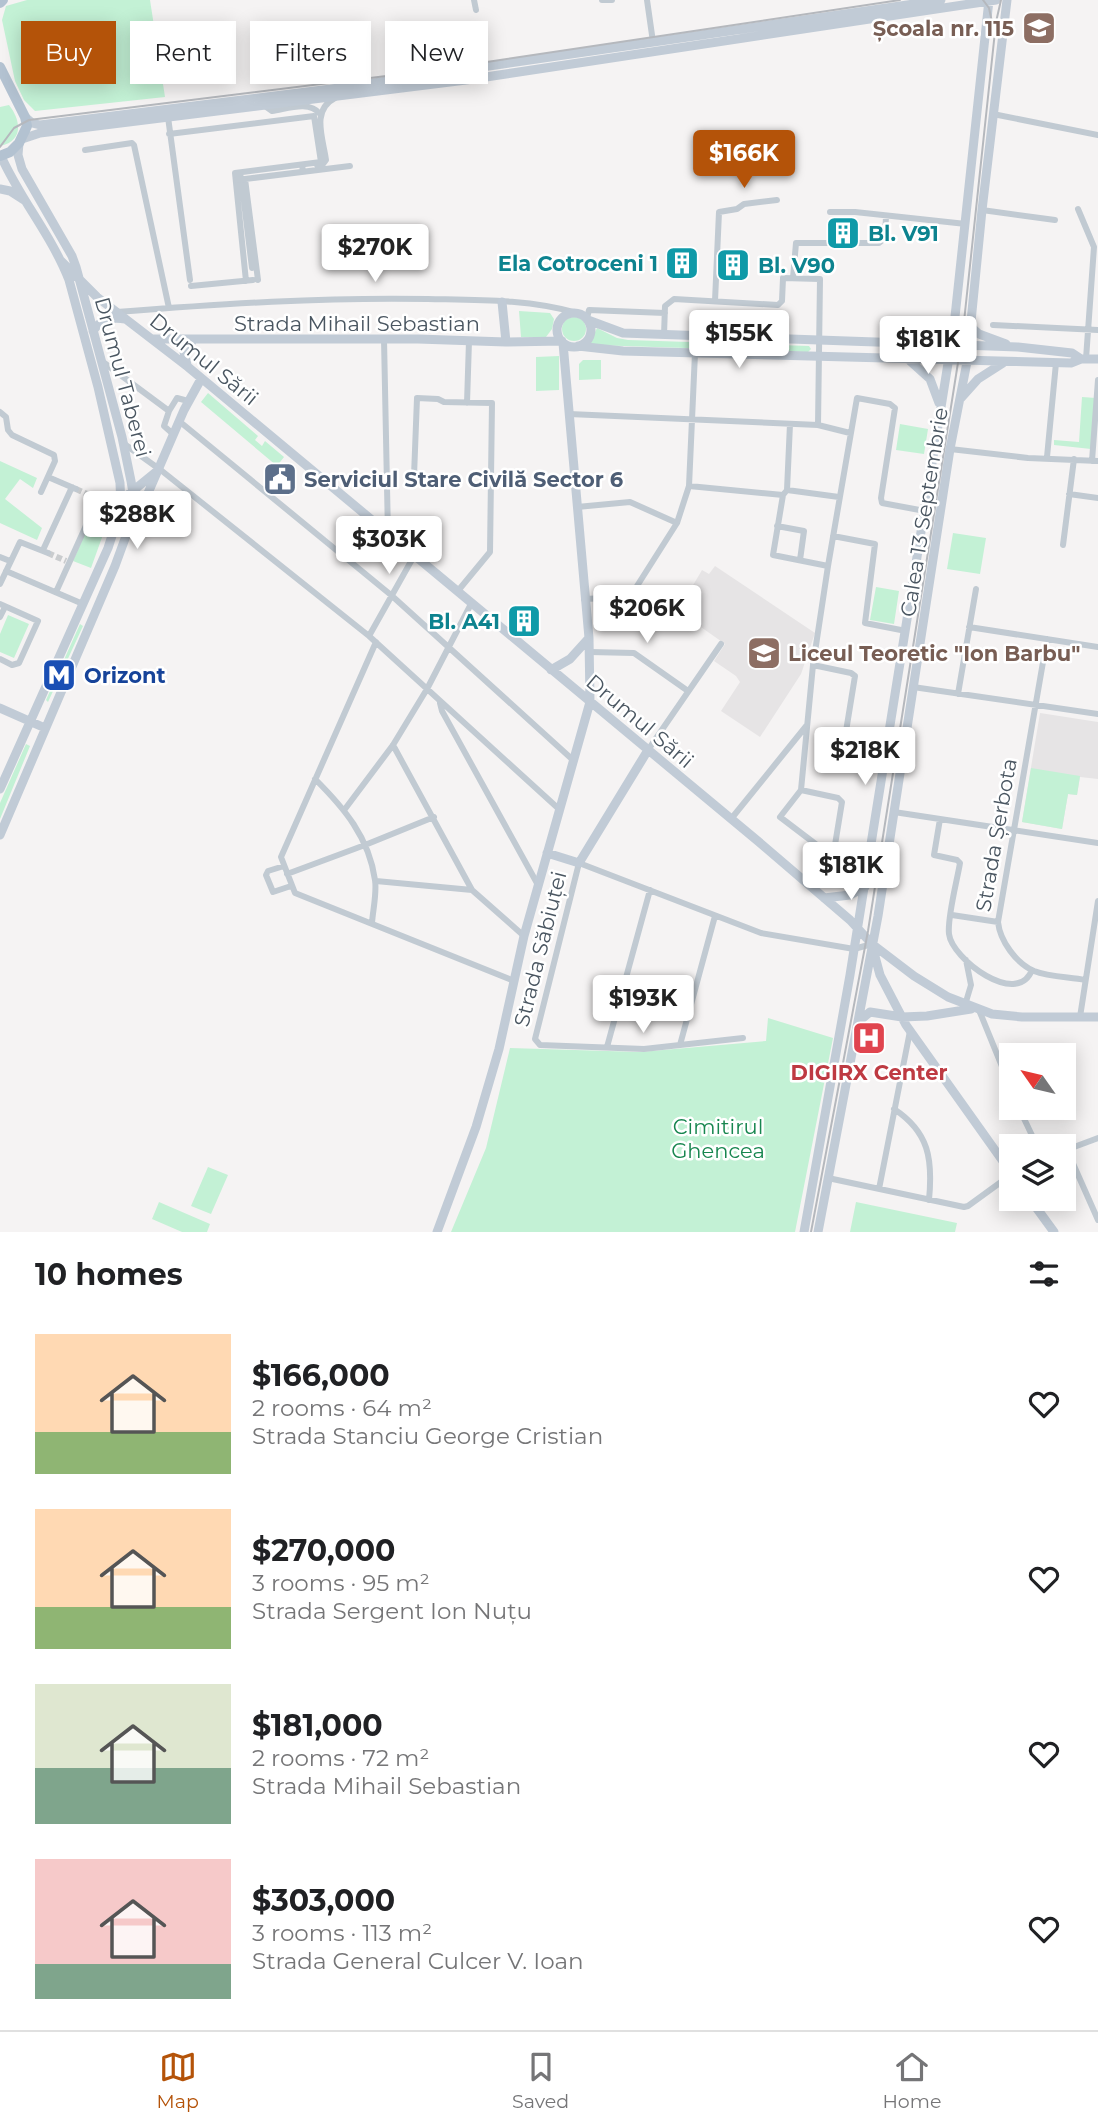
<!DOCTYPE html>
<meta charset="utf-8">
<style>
:root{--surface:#fff;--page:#f2f2f2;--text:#202124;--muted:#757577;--line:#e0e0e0;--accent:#b45309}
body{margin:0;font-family:Montserrat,sans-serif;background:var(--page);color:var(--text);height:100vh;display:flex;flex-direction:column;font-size:26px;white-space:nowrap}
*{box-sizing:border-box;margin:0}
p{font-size:23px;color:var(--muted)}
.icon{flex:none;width:38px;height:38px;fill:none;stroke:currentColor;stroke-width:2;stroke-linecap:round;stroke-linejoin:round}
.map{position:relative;height:1232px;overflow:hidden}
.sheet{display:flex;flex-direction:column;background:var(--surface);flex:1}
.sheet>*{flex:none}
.guide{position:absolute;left:21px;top:21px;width:700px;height:63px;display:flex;gap:14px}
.needle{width:46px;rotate:304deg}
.fabs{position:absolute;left:999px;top:1043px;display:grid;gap:14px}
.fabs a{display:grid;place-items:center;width:77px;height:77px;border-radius:0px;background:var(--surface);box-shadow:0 4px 18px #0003;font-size:35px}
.price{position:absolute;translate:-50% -60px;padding:0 16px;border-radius:7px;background:#fff;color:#222;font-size:23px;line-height:46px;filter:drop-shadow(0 2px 4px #0008)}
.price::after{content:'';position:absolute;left:50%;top:42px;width:21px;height:16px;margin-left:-10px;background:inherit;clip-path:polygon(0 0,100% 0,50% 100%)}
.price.on{background:var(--accent);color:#fff}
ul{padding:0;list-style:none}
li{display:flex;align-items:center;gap:21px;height:175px;padding:0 35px}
li span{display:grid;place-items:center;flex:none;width:196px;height:140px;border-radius:0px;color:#555}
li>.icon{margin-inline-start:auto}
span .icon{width:84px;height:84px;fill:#fffc;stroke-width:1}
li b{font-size:30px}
h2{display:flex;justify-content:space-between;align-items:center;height:84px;padding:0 35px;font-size:30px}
.chip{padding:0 24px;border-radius:0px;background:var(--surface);box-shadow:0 4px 18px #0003;font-size:24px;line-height:63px}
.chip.on{background:var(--accent);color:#fff}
.tab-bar{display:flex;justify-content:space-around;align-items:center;height:98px;border-top:2px solid var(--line);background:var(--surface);font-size:19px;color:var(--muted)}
.tab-bar a{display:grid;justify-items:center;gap:4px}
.tab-bar .on{color:var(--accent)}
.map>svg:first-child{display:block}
.education{fill:#e6e4e5}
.green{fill:#c3f1d5}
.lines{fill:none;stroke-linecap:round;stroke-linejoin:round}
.street-tunnel{stroke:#caccce;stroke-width:6;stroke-dasharray:6 3;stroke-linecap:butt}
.street{stroke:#c1cad2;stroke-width:6}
.secondary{stroke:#c1cbd6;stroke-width:9}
.primary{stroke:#b3c2d1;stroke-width:10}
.tram{stroke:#b5b8bd;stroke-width:2}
.street-bridge{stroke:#c1cad2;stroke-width:6}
.labels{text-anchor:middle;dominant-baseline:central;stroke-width:5;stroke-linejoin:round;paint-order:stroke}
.education-label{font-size:21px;font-weight:bold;fill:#785e54;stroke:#fff;text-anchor:end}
.culture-label{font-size:21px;font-weight:bold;fill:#0d838f;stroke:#fff;text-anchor:start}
.street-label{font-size:21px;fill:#4a5661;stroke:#fff}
.service-label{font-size:21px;font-weight:bold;fill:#4e5e75;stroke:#fff;text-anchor:start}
.transit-label{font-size:21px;font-weight:bold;fill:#164399;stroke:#fff;text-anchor:start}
.health-label{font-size:21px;font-weight:bold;fill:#be3a42;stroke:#fff}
.park-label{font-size:21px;fill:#17864f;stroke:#fff}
</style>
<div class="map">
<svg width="1098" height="1232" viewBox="0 0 1098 1232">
<rect width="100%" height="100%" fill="#f5f3f3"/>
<path class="education" d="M715,566L815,633L801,674L760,737L721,711L740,682L736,676L714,661L725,644L681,613L697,591L692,587L702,570L709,574Z
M1040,713L1098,722V779L1080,777L1077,795L1068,794L1062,829L1022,822Z"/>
<path class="green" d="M27,0H150L165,97L35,111L24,100L15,81L2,20L6,6Z
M9,105C21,120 24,141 0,146V107Z
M519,311L550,313L554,319L552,329L546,337H521Z
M562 329a12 12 0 1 1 24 0a12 12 0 1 1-24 0Z
M597,328L617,338L628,340L809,346L811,349L808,352L592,345L590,342Z
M559,356V390L536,391V357Z
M583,360H601V379L579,380V364Z
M208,393L258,436L255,440L262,446L265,441L284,457L277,466L201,402Z
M1082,397L1096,398L1091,449L1054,445V440L1079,442Z
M900,424L928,429L924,454L896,450Z
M0,461L37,478L33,488L20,479L5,499L42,528L37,540L0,523Z
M99,501L113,507L91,568L73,561Z
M953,533L986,538L980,574L947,569Z
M876,587L899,591L894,624L870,620Z
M8,615L29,624L14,658L0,652V634Z
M80,624L83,626L48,702L46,700Z
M26,744L30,746L0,819V803Z
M1031,768L1080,776L1077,795L1068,794L1062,829L1022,822Z
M768,1018L833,1038L795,1232H451L486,1148L510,1048L640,1052L766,1041Z
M208,1167L228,1175L211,1214L191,1206Z
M159,1202L210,1224L207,1232H182L152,1219Z
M856,1202L957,1223L955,1232H850Z"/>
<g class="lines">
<path class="street-tunnel" d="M76,489L94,497
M48,553L66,561"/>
<path class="street" d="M474,0L476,10
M602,0H612
M647,0L653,42
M265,106L272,111C287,109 309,100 320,114
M993,114L1098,135
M168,117L190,280
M169,134L314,116L321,162L235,173L246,281
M85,150L132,143L134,145L169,308
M317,165L323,164L326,160C323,138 311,110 335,98
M241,177L252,268
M1078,209L1094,247L1086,359
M982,210L1055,220
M830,212H855L966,224
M793,278L796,243H879L885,238L886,216
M258,280L245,179L350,166
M191,286L253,280
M715,301L719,212L737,209L744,204L777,200
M117,312C220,304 323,297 428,299C477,300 529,299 577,313
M587,318L589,310L665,313
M993,325L1098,330
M664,335L665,306L674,299L778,305L782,301L783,278L820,279L818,425
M384,339L388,535
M103,362L169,411
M467,403L469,341
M0,412L6,417L8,430L12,435L54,455L55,461L41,492
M569,414L818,425L850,433
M179,421L391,595L573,760
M173,434L164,426L169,411L177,398L188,401
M123,443L162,471L369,636L560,810
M950,449L1028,458L1098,461
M1047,457L1056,363
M1092,461L1098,380
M414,476L417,398L438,399L444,402L492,403L490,552L457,592
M48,477L76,489
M689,486L783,495
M787,490L783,495L773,555L828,566
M787,490L790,424
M787,490L839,497
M1069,494L1098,498
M94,497L121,508
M577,507L630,502L677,523
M777,526L804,531L800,560
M833,536L875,544L865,623L906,631
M1063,545L1074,459
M43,550L72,487
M0,557L10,561
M6,571L83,604
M0,584L20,542L48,553
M56,592L98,499
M584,599L630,597L677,523L689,486L695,353
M0,604L38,621L19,663L12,665L0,659
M0,617L5,607
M969,627L1098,647
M369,636L414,556
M1047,639L998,922C1000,941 1016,963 1034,971C1049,977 1069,977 1085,980
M376,642L281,857L295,893L512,980
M590,652L634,653L688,691
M813,665L851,673L855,676L841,762L883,770
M913,687L1098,714
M958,694L976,589
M440,703L442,711L538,885
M393,745L472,890L524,936
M648,750L721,644
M315,779C344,808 369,837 375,880C377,893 373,909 372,923
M801,790L838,798L842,802L834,851L830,855L780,817L801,790L813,665L828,566L857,398L890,404L895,408L881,498L882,503L925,511
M345,809L393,745L427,689L471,604
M894,812L1098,843
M731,819L807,725
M940,819L934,855L957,860L960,863C957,881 947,918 949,934C952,959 1017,1008 1032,970
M284,866L268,871L266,875L273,892L291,886
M287,874L365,845L434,817
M376,881L472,890
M952,915L998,922
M965,1005L971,985L966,960
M979,1010L1012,1091
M1080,1017L1098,901
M743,1038L644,1049L540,1045L535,1039L579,863L761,933L854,949L872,944
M680,1045L715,916
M607,1047L650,890
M1019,1108L1037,1146
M894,1109C929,1132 933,1159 929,1200
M1066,1150L1098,1138
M1067,1150L1098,1220
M828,1178L964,1207L968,1206L1012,1174
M879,1189L910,1031"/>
<path class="secondary" d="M25,117L32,123L40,125L339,88L941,0
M22,139L40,133L466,80L996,0
M0,189L10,191L24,200
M60,260L97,297L188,367L759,842L850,920L872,944L914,976L948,997L992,1014L1022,1017H1098
M502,302L506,342
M557 330a17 17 0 1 1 34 0a17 17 0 1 1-34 0Z
M588,320L623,333L1018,347L1072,353L1081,359
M970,326L979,334L1006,344
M93,331C101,319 111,317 125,319
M152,339H418L506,342L562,341
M578,346L623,351L1071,363L1081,359H1098
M910,361L930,379L939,403
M187,365L184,352L193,340
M961,398L978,379L1003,363
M129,494L156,472
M132,530L184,410L201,379
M551,670L570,659L589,638
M0,708L45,728
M0,789L108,548L121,508L120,483L98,387L69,280C52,236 20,199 1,156
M0,835L115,566L130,525L133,493L131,481L122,437L76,267L72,256L22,169L18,155L19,143
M547,853L579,863L648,750
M824,898L850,895L865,887
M873,949L880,975L906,1025L1012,1174
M858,1022L870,1012L902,1017L927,1016L971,1009
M1030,1199L1054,1232
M437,1232L476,1127L499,1049L524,936L590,702L589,638L563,343
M804,1232L850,975L954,326L989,0
M818,1232L878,916L950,449L967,362L982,210L1007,0"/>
<path class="primary" d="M0,3L3,0
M0,67L25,117L27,126L19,143L10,152L0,156"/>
<path class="tram" d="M983,0L989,8L992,22
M0,147L14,128L29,120L427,71L900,0
M811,1232L868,931L963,331L996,22L1001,0"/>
<path class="street-bridge" d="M302,165L303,171
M236,180L245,179"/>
</g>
<defs>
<g id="school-square" transform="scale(1.75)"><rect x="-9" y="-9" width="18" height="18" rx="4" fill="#8d6e63" stroke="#fff"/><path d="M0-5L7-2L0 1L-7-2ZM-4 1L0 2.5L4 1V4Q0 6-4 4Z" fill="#fff"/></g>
<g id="building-square" transform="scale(1.75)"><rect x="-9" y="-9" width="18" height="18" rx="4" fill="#0f9aa8" stroke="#fff"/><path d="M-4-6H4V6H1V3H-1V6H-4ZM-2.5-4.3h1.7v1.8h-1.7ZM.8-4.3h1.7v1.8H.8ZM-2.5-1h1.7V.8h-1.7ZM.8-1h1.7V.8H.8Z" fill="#fff"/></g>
<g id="civic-square" transform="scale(1.75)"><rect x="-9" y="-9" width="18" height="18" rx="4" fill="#5c6f8a" stroke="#fff"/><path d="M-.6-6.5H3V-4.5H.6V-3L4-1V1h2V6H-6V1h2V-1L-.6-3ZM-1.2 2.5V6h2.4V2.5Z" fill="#fff"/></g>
<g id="metro-square" transform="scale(1.75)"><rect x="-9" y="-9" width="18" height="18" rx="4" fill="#1a4fb4" stroke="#fff"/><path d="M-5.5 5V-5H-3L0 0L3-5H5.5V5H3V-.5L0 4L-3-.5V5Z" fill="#fff"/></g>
<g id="hospital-square" transform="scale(1.75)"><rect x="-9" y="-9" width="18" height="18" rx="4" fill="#e0444e" stroke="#fff"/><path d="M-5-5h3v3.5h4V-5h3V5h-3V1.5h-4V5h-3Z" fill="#fff"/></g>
</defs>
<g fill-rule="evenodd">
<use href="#school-square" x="1039" y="28"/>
<use href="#building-square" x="843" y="233"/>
<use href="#building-square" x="682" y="263"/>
<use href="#building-square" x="733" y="265"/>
<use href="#civic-square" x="280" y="479"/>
<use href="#building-square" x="524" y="621"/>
<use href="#school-square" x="764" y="653"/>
<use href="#metro-square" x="59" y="675"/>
<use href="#hospital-square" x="869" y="1038"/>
</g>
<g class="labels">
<g class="education-label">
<text x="1014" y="28">Școala nr. 115</text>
<text x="788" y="653" text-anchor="start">Liceul Teoretic "Ion Barbu"</text>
</g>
<g class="culture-label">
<text x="868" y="233">Bl. V91</text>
<text x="658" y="263" text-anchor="end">Ela Cotroceni 1</text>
<text x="758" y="265">Bl. V90</text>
<text x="500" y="621" text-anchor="end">Bl. A41</text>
</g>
<g class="street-label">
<text x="357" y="323">Strada Mihail Sebastian</text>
<text transform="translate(204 359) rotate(39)">Drumul Sării</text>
<text transform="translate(123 377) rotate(75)">Drumul Taberei</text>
<text transform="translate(924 512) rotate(-81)">Calea 13 Septembrie</text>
<text transform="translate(640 721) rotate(40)">Drumul Sării</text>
<text transform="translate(996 835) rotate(-80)">Strada Șerbota</text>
<text transform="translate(540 949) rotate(-76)">Strada Săbiuței</text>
</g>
<g class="service-label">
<text x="304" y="479">Serviciul Stare Civilă Sector 6</text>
</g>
<g class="transit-label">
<text x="84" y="675">Orizont</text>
</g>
<g class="health-label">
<text x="869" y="1072">DIGIRX Center</text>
</g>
<g class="park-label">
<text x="718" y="1126">Cimitirul<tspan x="718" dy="24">Ghencea</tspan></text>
</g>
</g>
</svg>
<div class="fabs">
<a><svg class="needle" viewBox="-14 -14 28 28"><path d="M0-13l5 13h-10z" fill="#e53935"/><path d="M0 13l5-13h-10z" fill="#757577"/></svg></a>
<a><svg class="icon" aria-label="layers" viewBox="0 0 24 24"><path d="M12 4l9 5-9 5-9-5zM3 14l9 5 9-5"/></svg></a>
</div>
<b class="price on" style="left:744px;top:190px">$166K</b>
<b class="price" style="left:375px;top:284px">$270K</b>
<b class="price" style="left:739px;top:370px">$155K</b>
<b class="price" style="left:928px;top:376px">$181K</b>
<b class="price" style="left:137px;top:551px">$288K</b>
<b class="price" style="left:389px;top:576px">$303K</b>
<b class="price" style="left:647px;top:645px">$206K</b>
<b class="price" style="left:865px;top:787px">$218K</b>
<b class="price" style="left:851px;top:902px">$181K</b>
<b class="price" style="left:643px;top:1035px">$193K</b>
<div class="guide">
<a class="chip on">Buy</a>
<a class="chip">Rent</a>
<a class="chip">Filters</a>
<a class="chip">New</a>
</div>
</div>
<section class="sheet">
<h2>10 homes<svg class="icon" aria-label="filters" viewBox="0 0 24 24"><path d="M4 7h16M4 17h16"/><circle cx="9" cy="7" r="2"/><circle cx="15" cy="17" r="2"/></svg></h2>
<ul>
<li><span style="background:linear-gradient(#ffd9b3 70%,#8fb573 0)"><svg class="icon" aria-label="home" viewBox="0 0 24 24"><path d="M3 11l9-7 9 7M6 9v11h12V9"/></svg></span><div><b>$166,000</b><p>2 rooms · 64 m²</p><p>Strada Stanciu George Cristian</p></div><svg class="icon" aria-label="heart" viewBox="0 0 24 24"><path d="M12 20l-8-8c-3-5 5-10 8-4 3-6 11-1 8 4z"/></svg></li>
<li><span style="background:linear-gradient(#ffd9b3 70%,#8fb573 0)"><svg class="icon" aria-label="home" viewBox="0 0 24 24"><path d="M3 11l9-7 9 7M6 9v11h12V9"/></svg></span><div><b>$270,000</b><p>3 rooms · 95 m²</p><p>Strada Sergent Ion Nuțu</p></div><svg class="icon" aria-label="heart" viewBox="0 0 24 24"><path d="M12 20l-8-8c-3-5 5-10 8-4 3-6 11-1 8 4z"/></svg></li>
<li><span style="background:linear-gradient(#dfe7d0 60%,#7fa58c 0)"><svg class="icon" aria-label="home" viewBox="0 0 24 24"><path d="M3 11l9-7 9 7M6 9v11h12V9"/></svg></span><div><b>$181,000</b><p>2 rooms · 72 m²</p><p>Strada Mihail Sebastian</p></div><svg class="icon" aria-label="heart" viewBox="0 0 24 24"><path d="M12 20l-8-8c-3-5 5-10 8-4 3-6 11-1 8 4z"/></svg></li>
<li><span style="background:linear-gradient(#f6c9c9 75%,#7fa58c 0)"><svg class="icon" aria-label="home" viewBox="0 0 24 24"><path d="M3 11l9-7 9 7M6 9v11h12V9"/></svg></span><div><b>$303,000</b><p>3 rooms · 113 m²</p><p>Strada General Culcer V. Ioan</p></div><svg class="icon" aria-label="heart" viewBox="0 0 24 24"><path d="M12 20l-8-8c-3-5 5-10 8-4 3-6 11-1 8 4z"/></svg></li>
</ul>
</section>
<nav class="tab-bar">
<a class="on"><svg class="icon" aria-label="map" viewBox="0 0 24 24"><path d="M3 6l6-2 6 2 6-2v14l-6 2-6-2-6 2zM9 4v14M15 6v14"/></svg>Map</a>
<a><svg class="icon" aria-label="saved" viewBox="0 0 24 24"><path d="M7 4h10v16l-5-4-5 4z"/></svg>Saved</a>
<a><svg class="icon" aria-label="home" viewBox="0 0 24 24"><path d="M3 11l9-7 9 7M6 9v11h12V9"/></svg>Home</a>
</nav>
